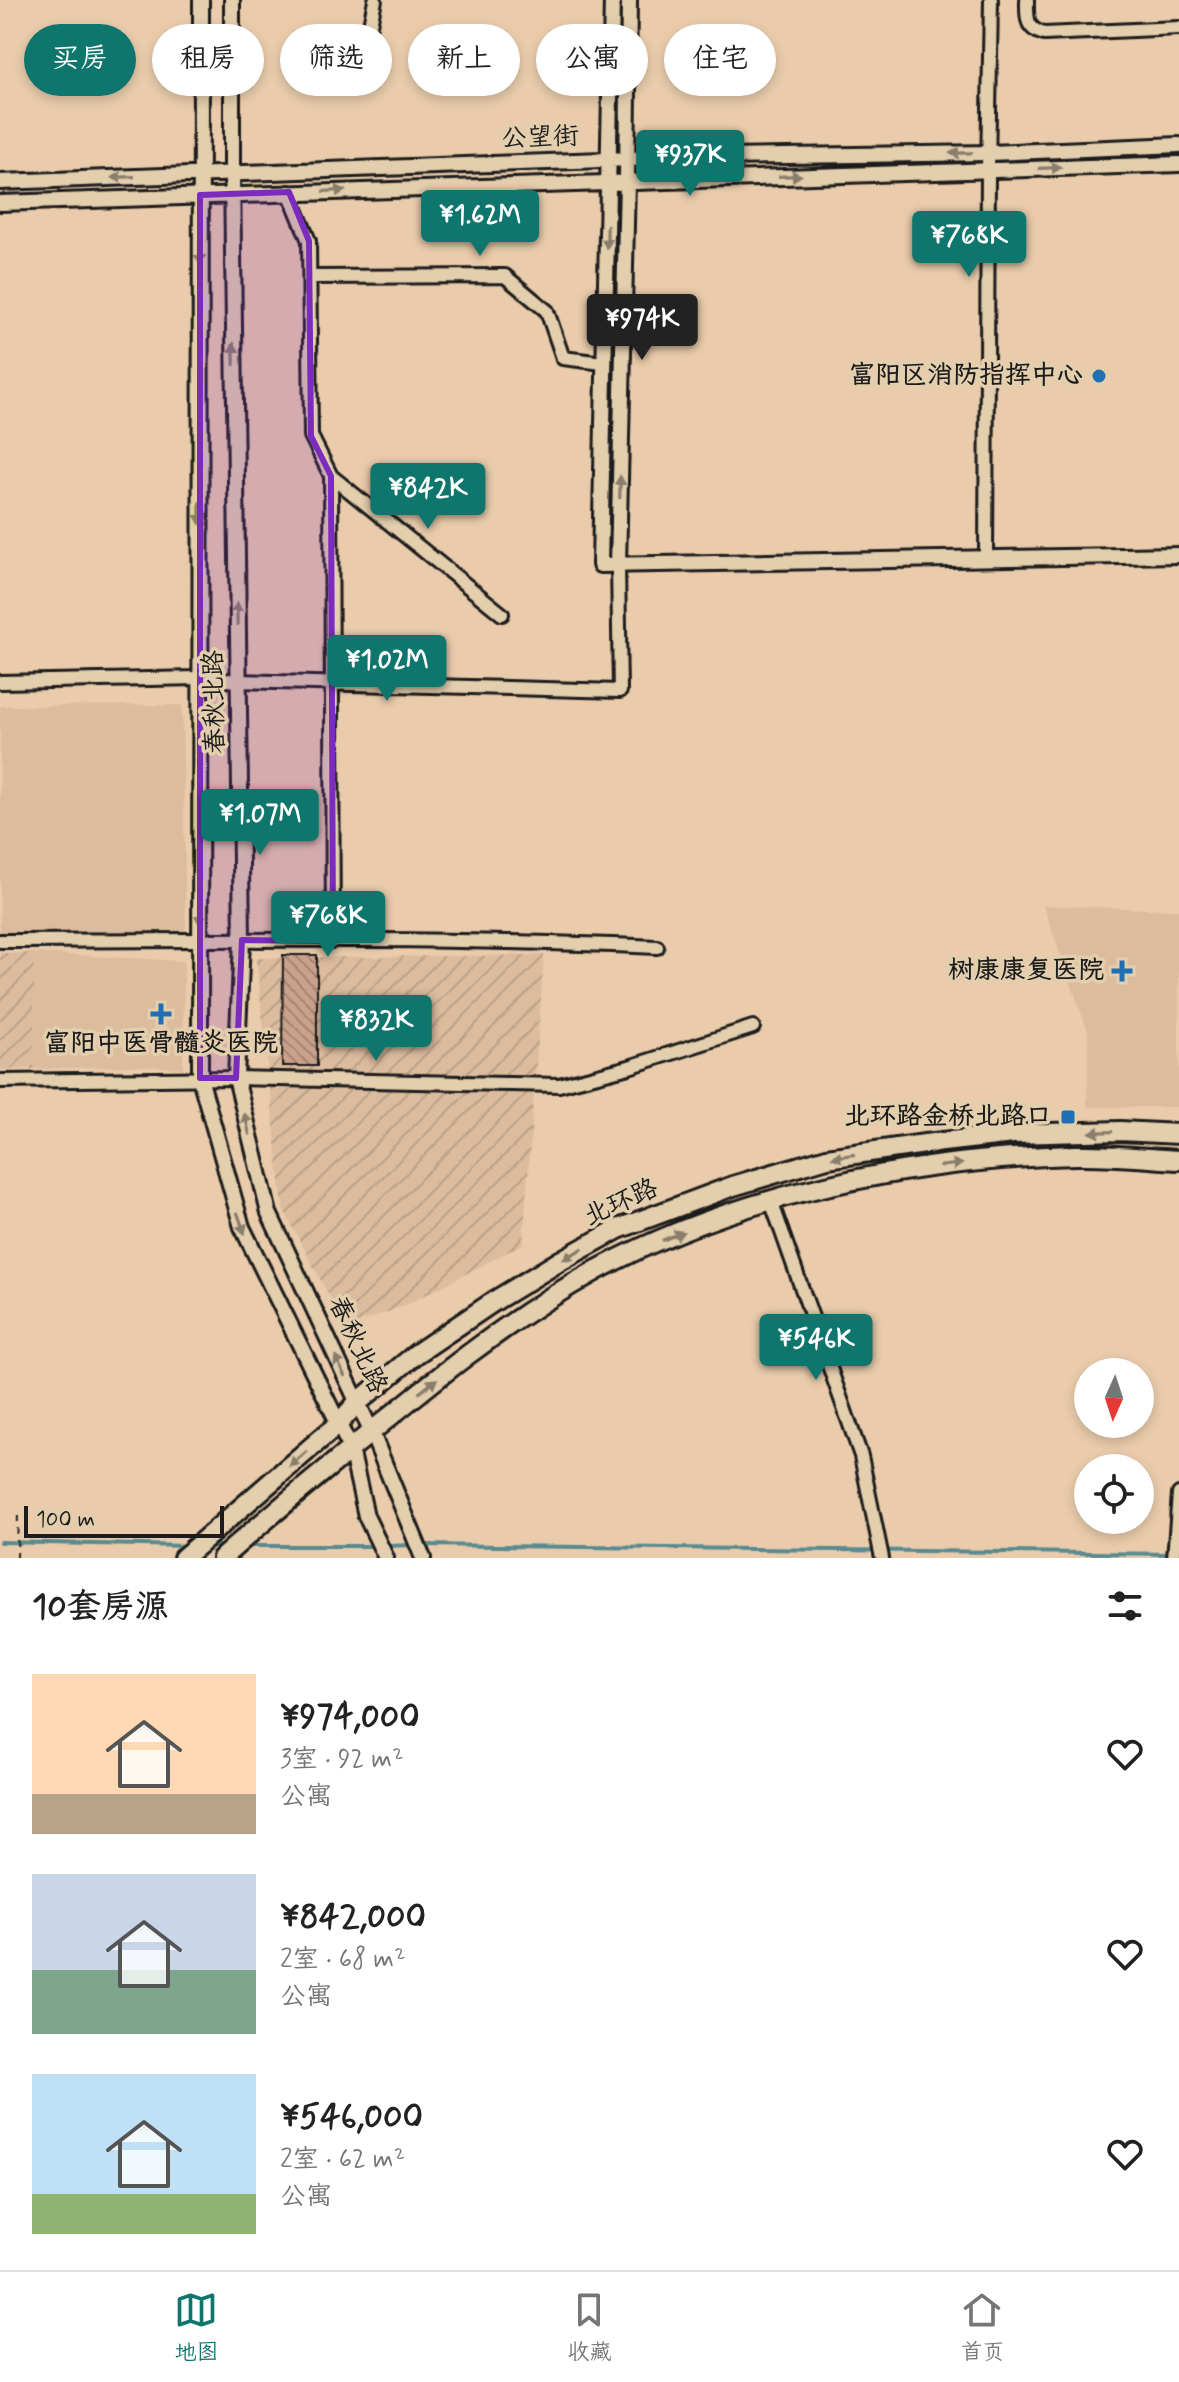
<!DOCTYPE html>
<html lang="zh">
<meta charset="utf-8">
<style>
:root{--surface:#fff;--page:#f6f6f6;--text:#222;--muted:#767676;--line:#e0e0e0;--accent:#0f766e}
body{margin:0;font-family:Mynerve,"LXGW WenKai TC",sans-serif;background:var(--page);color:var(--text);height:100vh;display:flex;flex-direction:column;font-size:30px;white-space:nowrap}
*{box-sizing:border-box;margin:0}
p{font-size:26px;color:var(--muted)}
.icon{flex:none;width:44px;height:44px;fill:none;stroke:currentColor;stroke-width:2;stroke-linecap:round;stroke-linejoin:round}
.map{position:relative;height:1558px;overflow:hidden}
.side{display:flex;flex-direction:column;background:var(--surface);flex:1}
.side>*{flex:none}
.top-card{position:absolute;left:24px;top:24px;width:1132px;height:72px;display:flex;gap:16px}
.needle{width:52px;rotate:183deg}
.tools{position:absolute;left:1074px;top:1358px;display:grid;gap:16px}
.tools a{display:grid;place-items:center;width:80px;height:80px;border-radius:50%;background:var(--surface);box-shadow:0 4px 12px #0003;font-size:40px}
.scale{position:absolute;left:24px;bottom:20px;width:200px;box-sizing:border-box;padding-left:8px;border:4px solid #1c1c1c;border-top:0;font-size:22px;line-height:28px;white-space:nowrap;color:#1c1c1c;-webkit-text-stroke:6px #e3cead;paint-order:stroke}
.price{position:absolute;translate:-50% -68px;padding:0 18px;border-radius:8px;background:var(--accent);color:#fff;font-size:26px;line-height:52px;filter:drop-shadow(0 2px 4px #0008)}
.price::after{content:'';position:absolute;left:50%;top:48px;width:24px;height:18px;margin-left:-12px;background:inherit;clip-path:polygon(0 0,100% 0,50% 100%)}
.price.selected{background:#222;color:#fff}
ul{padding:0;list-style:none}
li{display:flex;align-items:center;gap:24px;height:200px;padding:0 32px}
li span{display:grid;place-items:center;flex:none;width:224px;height:160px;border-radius:0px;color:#555}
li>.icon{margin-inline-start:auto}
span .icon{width:96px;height:96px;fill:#fffc;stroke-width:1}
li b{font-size:34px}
h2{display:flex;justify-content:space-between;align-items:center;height:96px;padding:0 32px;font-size:34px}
.chip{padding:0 28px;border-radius:36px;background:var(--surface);box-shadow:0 4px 12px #0003;font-size:28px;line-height:72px}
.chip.selected{background:var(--accent);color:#fff}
.menu{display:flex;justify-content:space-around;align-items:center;height:112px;border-top:2px solid var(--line);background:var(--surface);font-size:22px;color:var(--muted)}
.menu a{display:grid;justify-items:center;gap:4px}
.menu .selected{color:var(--accent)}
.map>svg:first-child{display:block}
.built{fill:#dcbc9f}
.industrial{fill:url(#industrial-furrows)}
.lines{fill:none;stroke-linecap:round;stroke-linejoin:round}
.stream{stroke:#598a8f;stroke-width:4}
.building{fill:url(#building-back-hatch);stroke:#1c1c1c;stroke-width:2}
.minor-casing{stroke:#1c1c1c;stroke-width:18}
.tertiary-casing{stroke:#1c1c1c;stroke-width:20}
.primary-casing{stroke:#1c1c1c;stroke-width:24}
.path{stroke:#1c1c1c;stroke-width:2;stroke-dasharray:6 6;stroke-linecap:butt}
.minor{stroke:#e3cead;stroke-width:12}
.tertiary{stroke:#e3cead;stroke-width:14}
.primary{stroke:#e3cead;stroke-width:18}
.oneway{fill:#897e6c}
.marked{fill:#7b2cbf;fill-opacity:0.2;stroke:#7b2cbf;stroke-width:6;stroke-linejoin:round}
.poi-dot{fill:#1f6fb2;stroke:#e3cead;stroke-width:3}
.labels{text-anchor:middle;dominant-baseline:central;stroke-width:7;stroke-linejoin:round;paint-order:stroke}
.street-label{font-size:26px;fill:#1c1c1c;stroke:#e3cead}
.poi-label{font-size:26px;font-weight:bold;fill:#1c1c1c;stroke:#e3cead;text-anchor:end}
</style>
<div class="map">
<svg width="1179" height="1558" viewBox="0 0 1179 1558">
<defs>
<pattern id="industrial-furrows" width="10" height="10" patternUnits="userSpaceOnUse" patternTransform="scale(2)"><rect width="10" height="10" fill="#dcbc9f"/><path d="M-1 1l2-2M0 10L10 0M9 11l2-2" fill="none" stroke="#bca188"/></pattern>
<pattern id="building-back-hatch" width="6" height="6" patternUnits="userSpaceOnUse" patternTransform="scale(2)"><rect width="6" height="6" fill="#caa28c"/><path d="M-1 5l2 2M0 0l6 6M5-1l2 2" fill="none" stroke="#a38372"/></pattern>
</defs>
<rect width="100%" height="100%" fill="#eaccac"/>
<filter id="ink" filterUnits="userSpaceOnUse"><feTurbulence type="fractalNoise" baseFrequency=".0125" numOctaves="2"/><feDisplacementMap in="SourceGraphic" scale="16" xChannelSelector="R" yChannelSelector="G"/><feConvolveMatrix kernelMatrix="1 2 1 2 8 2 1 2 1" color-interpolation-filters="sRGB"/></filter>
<g filter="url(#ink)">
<path class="built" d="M182,705L186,934L0,933V706Z
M1043,905L1179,910V1107H1087L1088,1032Z
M34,953L184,961L183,1068L138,1066L34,1069Z"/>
<path class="industrial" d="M0,953H34V1069L0,1070Z
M544,955L523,1244L406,1305L346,1328L283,1209L256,958Z"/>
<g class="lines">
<path class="stream" d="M0,1542L189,1546
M421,1545L1173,1554
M205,1546H225
M245,1546H377
M385,1546L413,1545"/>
</g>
<path class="building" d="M283,955H317V1066H282Z"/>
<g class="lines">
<g class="minor-casing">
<path id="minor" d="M1027,0C1027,16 1025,29 1044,34L1179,28
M368,35L375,0
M289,192L309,241L311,436L331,476L333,941
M310,277L505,276L547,311L563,358L603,363
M331,476L502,614
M986,559L988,169L991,0
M0,682L200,678L238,681L620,691L618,565
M0,941C219,940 438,937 657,947
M0,1081L236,1078L559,1085L629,1067L753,1027
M771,1201L861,1456L882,1558
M1174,1558L1179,1494"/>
</g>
<g class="tertiary-casing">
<path id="tertiary" d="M201,0L200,1078L242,1227L351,1449L366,1516L386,1558
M232,0V174L242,940L236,1078L269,1213L371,1431L423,1558
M612,0L600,565L1179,555
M0,182L658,158L989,153L1179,145
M0,203L1179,164
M618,565L627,181L629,0"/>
</g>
<g class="primary-casing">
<path id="primary" d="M183,1558L338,1424L357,1403L416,1354L496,1300L560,1261L618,1229L733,1186L827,1158L925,1144L1013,1134L1120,1131L1179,1134
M222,1558C263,1521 305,1487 347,1452C426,1386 506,1320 597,1270C740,1193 915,1159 1076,1155C1110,1154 1145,1158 1179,1160"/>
</g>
<path class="path" d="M17,1558L18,1513"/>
<use href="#minor" class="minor"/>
<use href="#tertiary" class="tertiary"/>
<use href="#primary" class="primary"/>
</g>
<defs><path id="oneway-solid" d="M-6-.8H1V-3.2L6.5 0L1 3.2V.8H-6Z" transform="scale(2)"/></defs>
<g class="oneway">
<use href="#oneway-solid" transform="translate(961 153) rotate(179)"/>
<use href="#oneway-solid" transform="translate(1050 168) rotate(-2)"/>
<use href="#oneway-solid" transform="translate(790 176) rotate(-2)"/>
<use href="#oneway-solid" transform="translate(123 177) rotate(178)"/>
<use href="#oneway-solid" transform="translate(334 191) rotate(-2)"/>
<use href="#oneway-solid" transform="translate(607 237) rotate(91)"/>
<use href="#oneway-solid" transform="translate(200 253) rotate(90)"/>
<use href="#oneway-solid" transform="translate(234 354) rotate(-91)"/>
<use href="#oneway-solid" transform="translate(620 487) rotate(-89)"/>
<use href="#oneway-solid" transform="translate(200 513) rotate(90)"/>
<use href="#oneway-solid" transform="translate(237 614) rotate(-91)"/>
<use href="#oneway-solid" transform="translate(200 913) rotate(90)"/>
<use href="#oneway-solid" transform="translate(247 1124) rotate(-104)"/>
<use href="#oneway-solid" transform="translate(1101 1132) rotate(178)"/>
<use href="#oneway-solid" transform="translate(843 1156) rotate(172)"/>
<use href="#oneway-solid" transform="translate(951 1165) rotate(-7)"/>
<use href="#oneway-solid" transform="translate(241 1223) rotate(71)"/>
<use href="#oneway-solid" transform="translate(673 1236) rotate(-22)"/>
<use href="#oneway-solid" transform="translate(573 1254) rotate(151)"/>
<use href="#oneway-solid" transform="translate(340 1366) rotate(-115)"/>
<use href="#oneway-solid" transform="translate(428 1386) rotate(-38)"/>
<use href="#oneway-solid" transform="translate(298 1459) rotate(139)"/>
</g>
</g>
<path class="marked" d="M289,192L309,241L311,436L331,476L333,941L242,940L236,1078H200V195Z"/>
<g class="poi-dot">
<circle cx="1099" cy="376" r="8"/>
<path d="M1118 959h8v8h8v8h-8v8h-8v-8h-8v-8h8z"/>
<path d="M157 1002h8v8h8v8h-8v8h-8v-8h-8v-8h8z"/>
<rect x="1060" y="1109" width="16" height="16" rx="4"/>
</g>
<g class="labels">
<g class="street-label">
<text transform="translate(540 138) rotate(-2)">公望街</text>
<text transform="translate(215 702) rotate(-91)">春秋北路</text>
<text transform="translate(621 1203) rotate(-24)">北环路</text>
<text transform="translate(357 1345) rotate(65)">春秋北路</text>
</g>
<g class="poi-label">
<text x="1083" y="376">富阳区消防指挥中心</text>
<text x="1104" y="971">树康康复医院</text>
<text x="161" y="1044" text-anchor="middle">富阳中医骨髓炎医院</text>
<text x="1052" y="1117">北环路金桥北路口</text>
</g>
</g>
</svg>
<div class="tools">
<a><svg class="needle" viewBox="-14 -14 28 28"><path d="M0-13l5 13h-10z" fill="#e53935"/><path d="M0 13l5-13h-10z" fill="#767676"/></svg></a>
<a><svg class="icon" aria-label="locate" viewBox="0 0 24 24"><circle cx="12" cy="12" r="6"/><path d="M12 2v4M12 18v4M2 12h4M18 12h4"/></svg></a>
</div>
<div class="scale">100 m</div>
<b class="price" style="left:690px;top:198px">¥937K</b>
<b class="price" style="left:480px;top:258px">¥1.62M</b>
<b class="price" style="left:969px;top:279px">¥768K</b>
<b class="price selected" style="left:642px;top:362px">¥974K</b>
<b class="price" style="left:428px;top:531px">¥842K</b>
<b class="price" style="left:387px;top:703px">¥1.02M</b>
<b class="price" style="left:260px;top:857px">¥1.07M</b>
<b class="price" style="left:328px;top:959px">¥768K</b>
<b class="price" style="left:376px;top:1063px">¥832K</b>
<b class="price" style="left:816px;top:1382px">¥546K</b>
<div class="top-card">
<a class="chip selected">买房</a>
<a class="chip">租房</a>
<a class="chip">筛选</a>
<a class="chip">新上</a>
<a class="chip">公寓</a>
<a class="chip">住宅</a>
</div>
</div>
<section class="side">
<h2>10套房源<svg class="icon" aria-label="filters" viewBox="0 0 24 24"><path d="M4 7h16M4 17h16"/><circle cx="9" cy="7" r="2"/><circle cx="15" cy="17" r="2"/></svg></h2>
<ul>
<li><span style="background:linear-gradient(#ffd9b3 75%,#b9a48a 0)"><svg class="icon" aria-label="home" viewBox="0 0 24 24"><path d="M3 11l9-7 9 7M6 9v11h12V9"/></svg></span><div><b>¥974,000</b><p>3室 · 92 m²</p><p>公寓</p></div><svg class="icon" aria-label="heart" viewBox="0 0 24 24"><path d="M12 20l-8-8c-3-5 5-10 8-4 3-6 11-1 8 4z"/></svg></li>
<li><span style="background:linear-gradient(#c9d6e8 60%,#7fa58c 0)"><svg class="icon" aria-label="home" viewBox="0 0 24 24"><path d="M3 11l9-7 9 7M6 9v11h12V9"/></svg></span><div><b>¥842,000</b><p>2室 · 68 m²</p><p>公寓</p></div><svg class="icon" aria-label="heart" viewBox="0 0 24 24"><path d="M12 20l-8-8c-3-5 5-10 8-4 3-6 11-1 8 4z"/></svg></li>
<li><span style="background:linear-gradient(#bfe0f5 75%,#8fb573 0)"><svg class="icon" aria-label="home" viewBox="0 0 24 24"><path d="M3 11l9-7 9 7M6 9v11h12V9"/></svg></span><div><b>¥546,000</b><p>2室 · 62 m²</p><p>公寓</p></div><svg class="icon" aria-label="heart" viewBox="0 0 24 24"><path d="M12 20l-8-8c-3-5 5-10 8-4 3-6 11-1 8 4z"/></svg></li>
</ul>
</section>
<nav class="menu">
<a class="selected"><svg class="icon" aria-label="map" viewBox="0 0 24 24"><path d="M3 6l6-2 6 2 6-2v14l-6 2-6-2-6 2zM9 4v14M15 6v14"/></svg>地图</a>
<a><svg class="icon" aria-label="saved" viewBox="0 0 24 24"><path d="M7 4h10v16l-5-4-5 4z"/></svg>收藏</a>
<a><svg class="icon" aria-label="home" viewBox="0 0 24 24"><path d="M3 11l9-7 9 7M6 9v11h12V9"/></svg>首页</a>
</nav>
